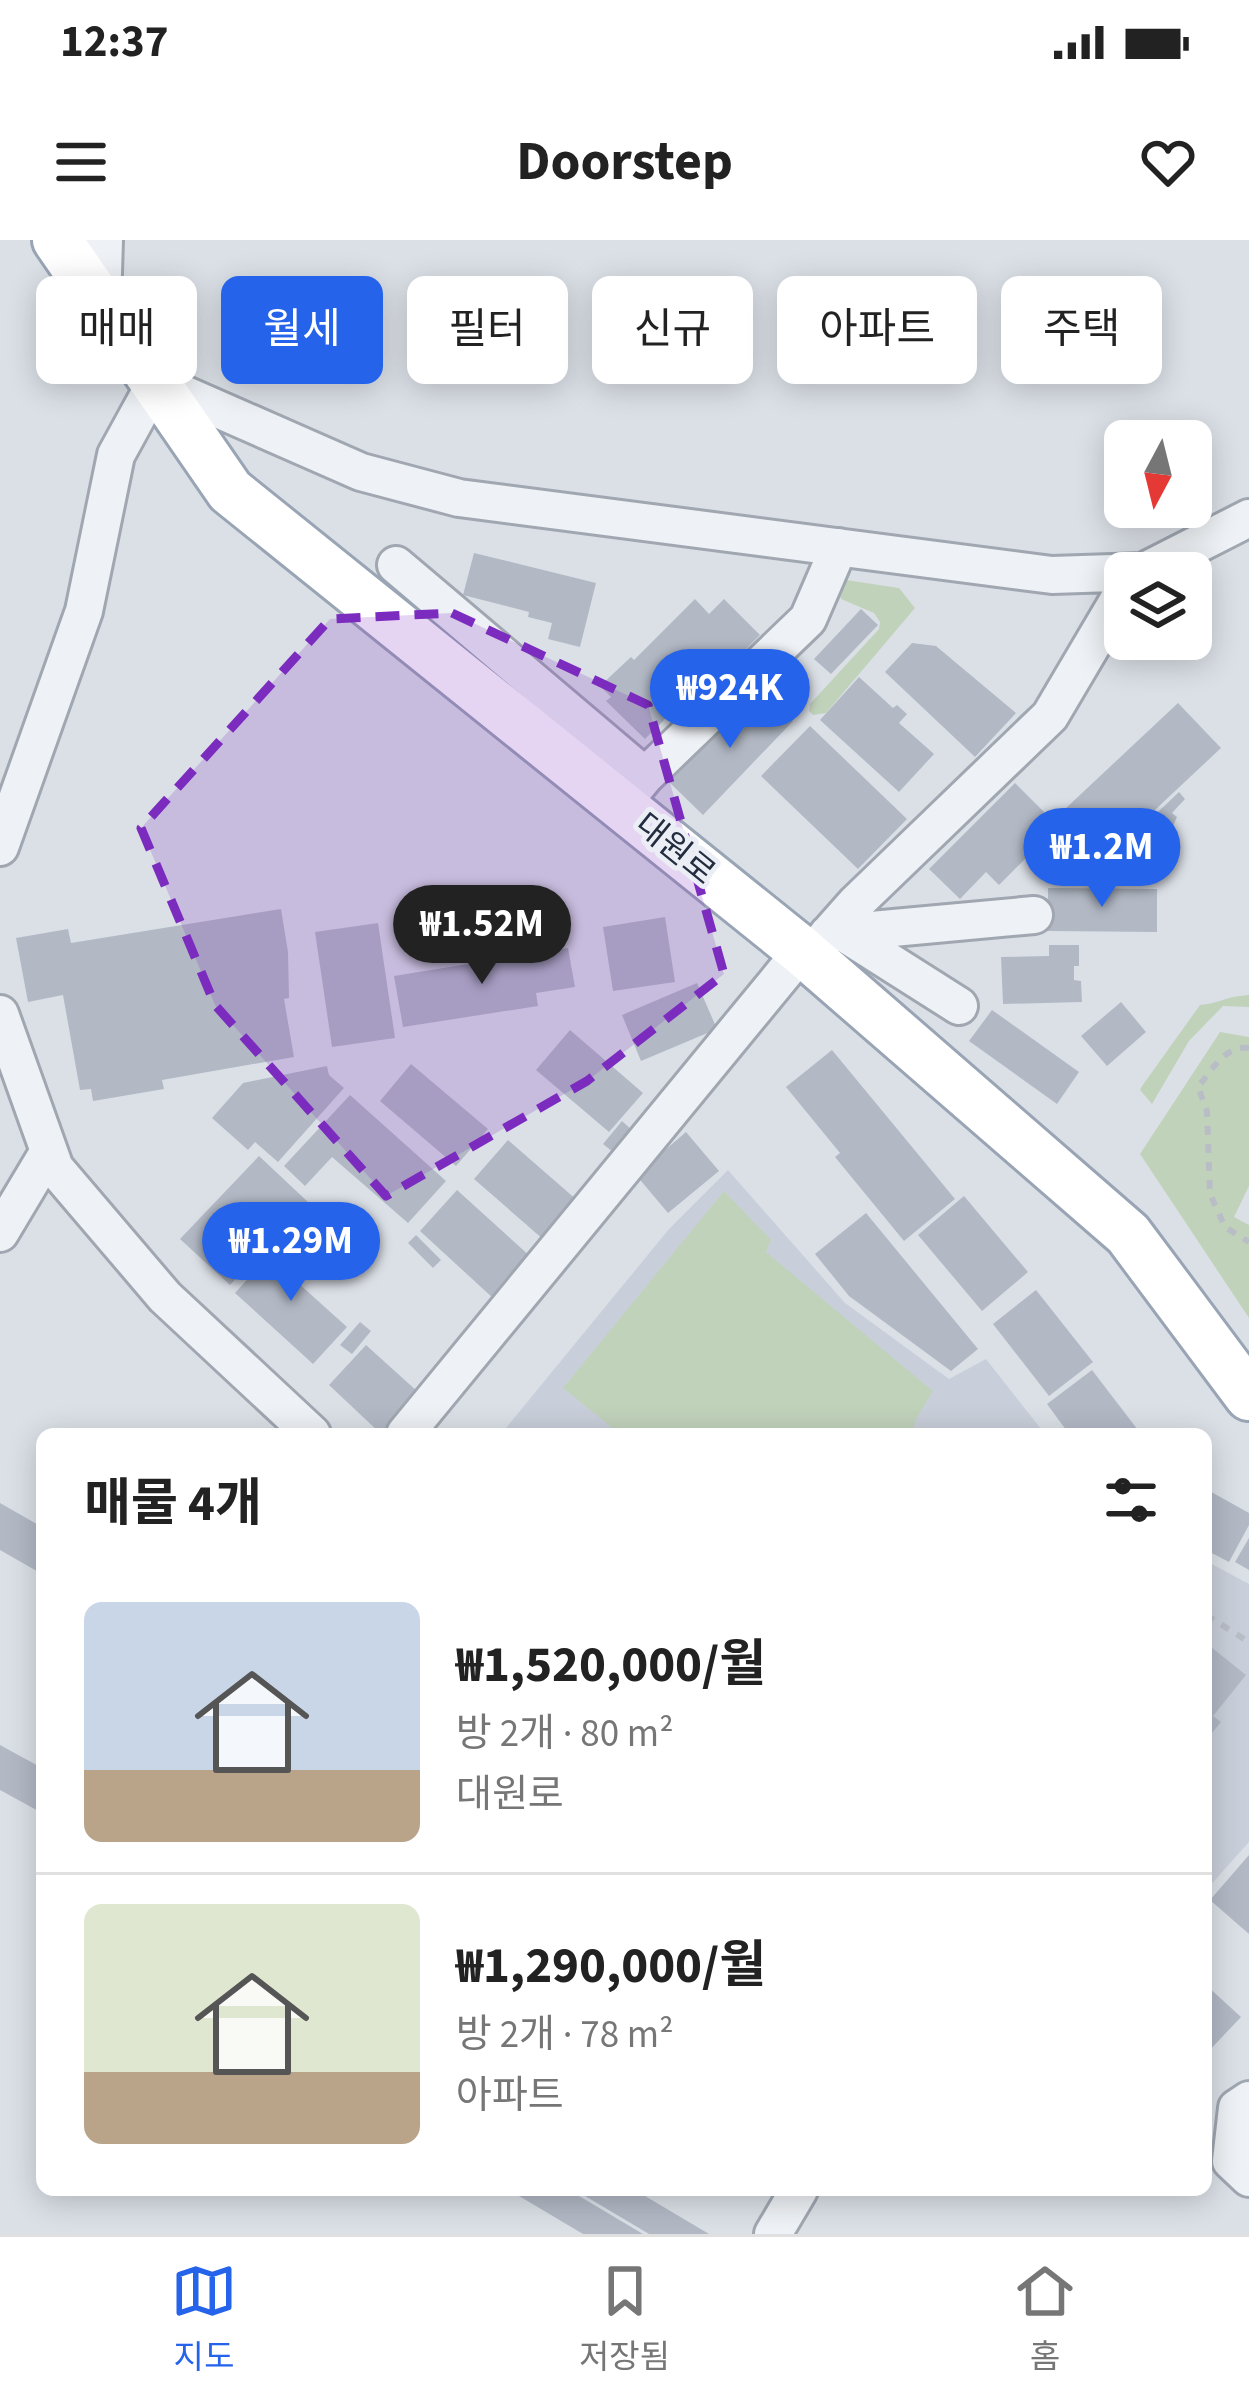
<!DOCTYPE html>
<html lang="ko">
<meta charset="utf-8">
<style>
:root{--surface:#fff;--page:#f2f2f2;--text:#222;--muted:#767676;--line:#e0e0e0;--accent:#2563eb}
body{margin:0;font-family:"Source Sans 3","Noto Sans KR",sans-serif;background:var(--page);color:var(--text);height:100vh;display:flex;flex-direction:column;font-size:45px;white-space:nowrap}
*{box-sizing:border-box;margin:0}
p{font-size:39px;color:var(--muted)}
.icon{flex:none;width:66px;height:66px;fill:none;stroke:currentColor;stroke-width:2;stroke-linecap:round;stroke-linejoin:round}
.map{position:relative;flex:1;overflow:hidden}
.drawer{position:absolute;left:36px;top:1188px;width:1176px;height:768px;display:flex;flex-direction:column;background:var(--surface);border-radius:18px;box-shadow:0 6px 30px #0003}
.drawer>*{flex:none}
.guide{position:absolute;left:36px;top:36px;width:1179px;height:108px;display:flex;gap:24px}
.needle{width:78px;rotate:187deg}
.tools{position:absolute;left:1104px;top:180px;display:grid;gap:24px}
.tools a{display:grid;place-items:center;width:108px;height:108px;border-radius:18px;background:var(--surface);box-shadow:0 6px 30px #0003;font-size:60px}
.price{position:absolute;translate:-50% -102px;padding:0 27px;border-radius:42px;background:var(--accent);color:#fff;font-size:39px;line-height:78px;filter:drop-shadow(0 3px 6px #0008)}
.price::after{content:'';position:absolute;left:50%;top:72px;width:36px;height:27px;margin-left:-18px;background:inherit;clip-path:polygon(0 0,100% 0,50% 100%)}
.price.on{background:#222;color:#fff}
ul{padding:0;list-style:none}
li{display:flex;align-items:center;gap:36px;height:300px;padding:0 48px}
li+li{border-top:3px solid var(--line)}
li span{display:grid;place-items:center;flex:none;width:336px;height:240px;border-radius:18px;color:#555}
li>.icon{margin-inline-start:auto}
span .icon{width:144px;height:144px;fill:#fffc;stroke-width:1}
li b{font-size:51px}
h2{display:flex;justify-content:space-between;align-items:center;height:144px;padding:0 48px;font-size:51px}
.tag{padding:0 42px;border-radius:18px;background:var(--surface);box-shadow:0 6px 30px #0003;font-size:42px;line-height:108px}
.tag.on{background:var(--accent);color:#fff}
.status{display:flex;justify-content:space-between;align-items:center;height:84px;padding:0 60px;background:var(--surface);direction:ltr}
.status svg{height:33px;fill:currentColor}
header{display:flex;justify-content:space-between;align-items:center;height:156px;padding:0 48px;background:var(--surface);font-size:54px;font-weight:700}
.menu{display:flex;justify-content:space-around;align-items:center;height:168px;border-top:3px solid var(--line);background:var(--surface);font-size:33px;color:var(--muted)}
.menu a{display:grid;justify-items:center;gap:6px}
.menu .on{color:var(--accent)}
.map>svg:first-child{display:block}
.built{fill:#c9cfda}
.green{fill:#c1d2bb}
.building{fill:#b2b9c5}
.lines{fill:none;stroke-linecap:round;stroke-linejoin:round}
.minor-casing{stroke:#a0a7b1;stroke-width:42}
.major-casing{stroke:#99a4b4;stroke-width:54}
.path{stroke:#b9bec6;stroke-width:6;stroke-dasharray:9 9;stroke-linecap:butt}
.minor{stroke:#eef1f5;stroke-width:36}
.major{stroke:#fff;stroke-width:48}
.marked{fill:#7b2cbf;fill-opacity:0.2;stroke:#7b2cbf;stroke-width:9;stroke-dasharray:24 15;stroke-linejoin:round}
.labels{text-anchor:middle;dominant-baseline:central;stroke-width:10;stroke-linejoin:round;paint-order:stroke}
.street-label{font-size:33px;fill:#242d3f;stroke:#ebeff5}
</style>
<div class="status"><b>12:37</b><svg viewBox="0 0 49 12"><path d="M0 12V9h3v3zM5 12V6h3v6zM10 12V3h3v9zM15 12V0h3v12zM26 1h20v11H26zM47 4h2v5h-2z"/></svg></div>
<header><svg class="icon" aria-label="menu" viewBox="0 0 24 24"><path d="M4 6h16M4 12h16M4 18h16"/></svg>Doorstep<svg class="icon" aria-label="heart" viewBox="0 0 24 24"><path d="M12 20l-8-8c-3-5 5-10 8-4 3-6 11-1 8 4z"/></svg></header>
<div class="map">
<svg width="1249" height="1994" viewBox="0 0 1249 1994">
<rect width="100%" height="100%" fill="#dbe0e7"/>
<path class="built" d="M728,930L845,1063L949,1139L986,1119L1045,1194H501L669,989Z
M1206,1321L1249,1344V1602L1206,1650Z"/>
<path class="green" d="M846,340L899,348L915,368L826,473L813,475L809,471L810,464L879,389L880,382L874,373L841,359L839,350Z
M1249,755V767L1223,766L1189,801L1152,864L1140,850L1142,846L1200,765C1216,764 1228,756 1249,755Z
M1220,792L1249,797V946L1234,977L1249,985V1078L1140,914Z
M724,951L771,1000L766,1012L933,1151L915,1181L913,1194H620L563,1148Z"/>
<path class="building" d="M474,313L596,343L580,407L548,399L552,383L528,377L529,372L463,355Z
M695,359L709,374L724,359L760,395L685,469L680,464L645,499L606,461L611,457L600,446L631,417L634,420Z
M861,369L878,385L831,434L814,419Z
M912,403L936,406L1016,473L975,517L885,432Z
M859,437L893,468L897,465L907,474L899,483L934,514L899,552L820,480Z
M757,447L793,481L703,575L668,541Z
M1178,463L1221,508L1108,614L1065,569Z
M810,486L907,579L858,629L761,536Z
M1015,543L1058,586L999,645L986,632L960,659L929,629Z
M1179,552L1185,559L1172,573L1177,577L1165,603L1155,596L1151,599L1141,588Z
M1048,648L1157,649V692L1048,691Z
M281,669L288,712L289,758L284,759L294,817L162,840L164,849L93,861L91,849L80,850L63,755L28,762L16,698L68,689L71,703Z
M665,677L675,742L613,751L603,687Z
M378,683L395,798L332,807L315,692Z
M1049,705H1079V726H1074V740L1081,741L1082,762L1003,764L1001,717L1049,716Z
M568,708L575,747L536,753L538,766L403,787L394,736Z
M697,743L717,789L641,821L622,775Z
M1121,762L1146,792L1107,826L1081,796Z
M992,770L1079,832L1057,864L969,801Z
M570,790L643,853L609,892L536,830Z
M832,810L955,959L904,1001L835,917L840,913L786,847Z
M411,824L488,889L456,926L380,861Z
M327,826L329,835L344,848L278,922L255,902L248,910L212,878L243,843Z
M350,855L446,941L408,983L332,917L305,946L284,926Z
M622,881L633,891L614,913L603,904Z
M686,892L719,931L668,973L636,935Z
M508,900L578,961L544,1000L474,939Z
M259,916L308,962L230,1045L180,999Z
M457,950L532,1018L494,1059L420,991Z
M964,956L1028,1032L982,1071L918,995Z
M866,973L978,1109L951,1131L849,1056L815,1014Z
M298,984L312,996L301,1010L286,997Z
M416,995L441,1020L433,1028L408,1003Z
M281,1002L310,1027L297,1042L347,1087L313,1124L235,1053Z
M1036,1050L1093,1122L1049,1156L993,1084Z
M360,1082L371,1091L352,1114L340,1105Z
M366,1105L418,1152L380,1193L329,1145Z
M1092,1130L1141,1194H1069L1047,1164Z
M1206,1249L1249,1273V1285L1229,1322L1206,1310Z
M0,1263L42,1287V1334L0,1310Z
M1249,1298V1330L1235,1322Z
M1206,1403L1246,1435L1213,1476L1221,1482L1206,1500Z
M0,1505L42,1528V1573L0,1550Z
M1249,1615V1694L1210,1660Z
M1206,1745L1241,1777L1206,1814Z
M509,1950H569L643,1994H583Z
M575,1950H635L709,1994H649Z"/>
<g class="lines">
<g class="minor-casing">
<path id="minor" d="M102,65L104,0
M396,325L645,536
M621,565L645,536L808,379L839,307
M0,607L84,371L116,215L156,142L361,232L459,258L1052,335L1143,332L1249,278
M844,693L959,766
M828,694L1034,675
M809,716L856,663L1050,476L1125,349
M0,774L55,928L165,1057L312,1194
M0,993L49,911
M405,1194L802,711
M1249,1860L1237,1868L1231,1921L1249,1938
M773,1994L799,1950"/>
</g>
<g class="major-casing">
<path id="major" d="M57,0L230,251L802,711L1128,994L1249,1156"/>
</g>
<path class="path" d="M1249,808C1225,805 1212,830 1198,847L1207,871L1210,954L1225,987L1249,1002
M1206,1375L1249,1402"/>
<use href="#minor" class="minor"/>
<use href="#major" class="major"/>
</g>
<path class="marked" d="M452,373L648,465L724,734L587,841L386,956L215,765L141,588L330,379Z"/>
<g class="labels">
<g class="street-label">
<text transform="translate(675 609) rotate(39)">대원로</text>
</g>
</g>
</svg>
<div class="tools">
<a><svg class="needle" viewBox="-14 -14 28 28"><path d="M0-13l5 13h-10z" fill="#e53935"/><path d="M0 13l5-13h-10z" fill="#767676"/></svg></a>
<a><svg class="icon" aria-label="layers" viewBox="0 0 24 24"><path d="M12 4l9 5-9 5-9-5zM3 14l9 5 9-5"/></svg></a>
</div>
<b class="price" style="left:730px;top:511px">₩924K</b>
<b class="price" style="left:1102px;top:670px">₩1.2M</b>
<b class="price on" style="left:482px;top:747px">₩1.52M</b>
<b class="price" style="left:291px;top:1064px">₩1.29M</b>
<div class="guide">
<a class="tag">매매</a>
<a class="tag on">월세</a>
<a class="tag">필터</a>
<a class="tag">신규</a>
<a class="tag">아파트</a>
<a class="tag">주택</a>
</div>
<section class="drawer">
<h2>매물 4개<svg class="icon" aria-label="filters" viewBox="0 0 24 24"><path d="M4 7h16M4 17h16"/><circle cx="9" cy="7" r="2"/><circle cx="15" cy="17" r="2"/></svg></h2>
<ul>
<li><span style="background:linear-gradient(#c9d6e8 70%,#b9a48a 0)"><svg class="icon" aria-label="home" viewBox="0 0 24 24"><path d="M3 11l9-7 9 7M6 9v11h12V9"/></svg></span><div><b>₩1,520,000/월</b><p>방 2개 · 80 m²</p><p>대원로</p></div></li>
<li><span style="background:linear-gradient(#dfe7d0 70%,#b9a48a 0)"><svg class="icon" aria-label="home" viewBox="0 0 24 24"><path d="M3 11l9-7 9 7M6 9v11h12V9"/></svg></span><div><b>₩1,290,000/월</b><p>방 2개 · 78 m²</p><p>아파트</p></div></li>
</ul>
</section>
</div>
<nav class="menu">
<a class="on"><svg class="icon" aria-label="map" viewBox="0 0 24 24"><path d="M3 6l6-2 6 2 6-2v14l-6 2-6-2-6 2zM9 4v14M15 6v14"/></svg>지도</a>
<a><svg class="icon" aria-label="saved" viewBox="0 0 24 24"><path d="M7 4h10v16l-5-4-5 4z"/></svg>저장됨</a>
<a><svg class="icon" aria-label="home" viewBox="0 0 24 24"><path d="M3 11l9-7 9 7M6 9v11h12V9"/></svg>홈</a>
</nav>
